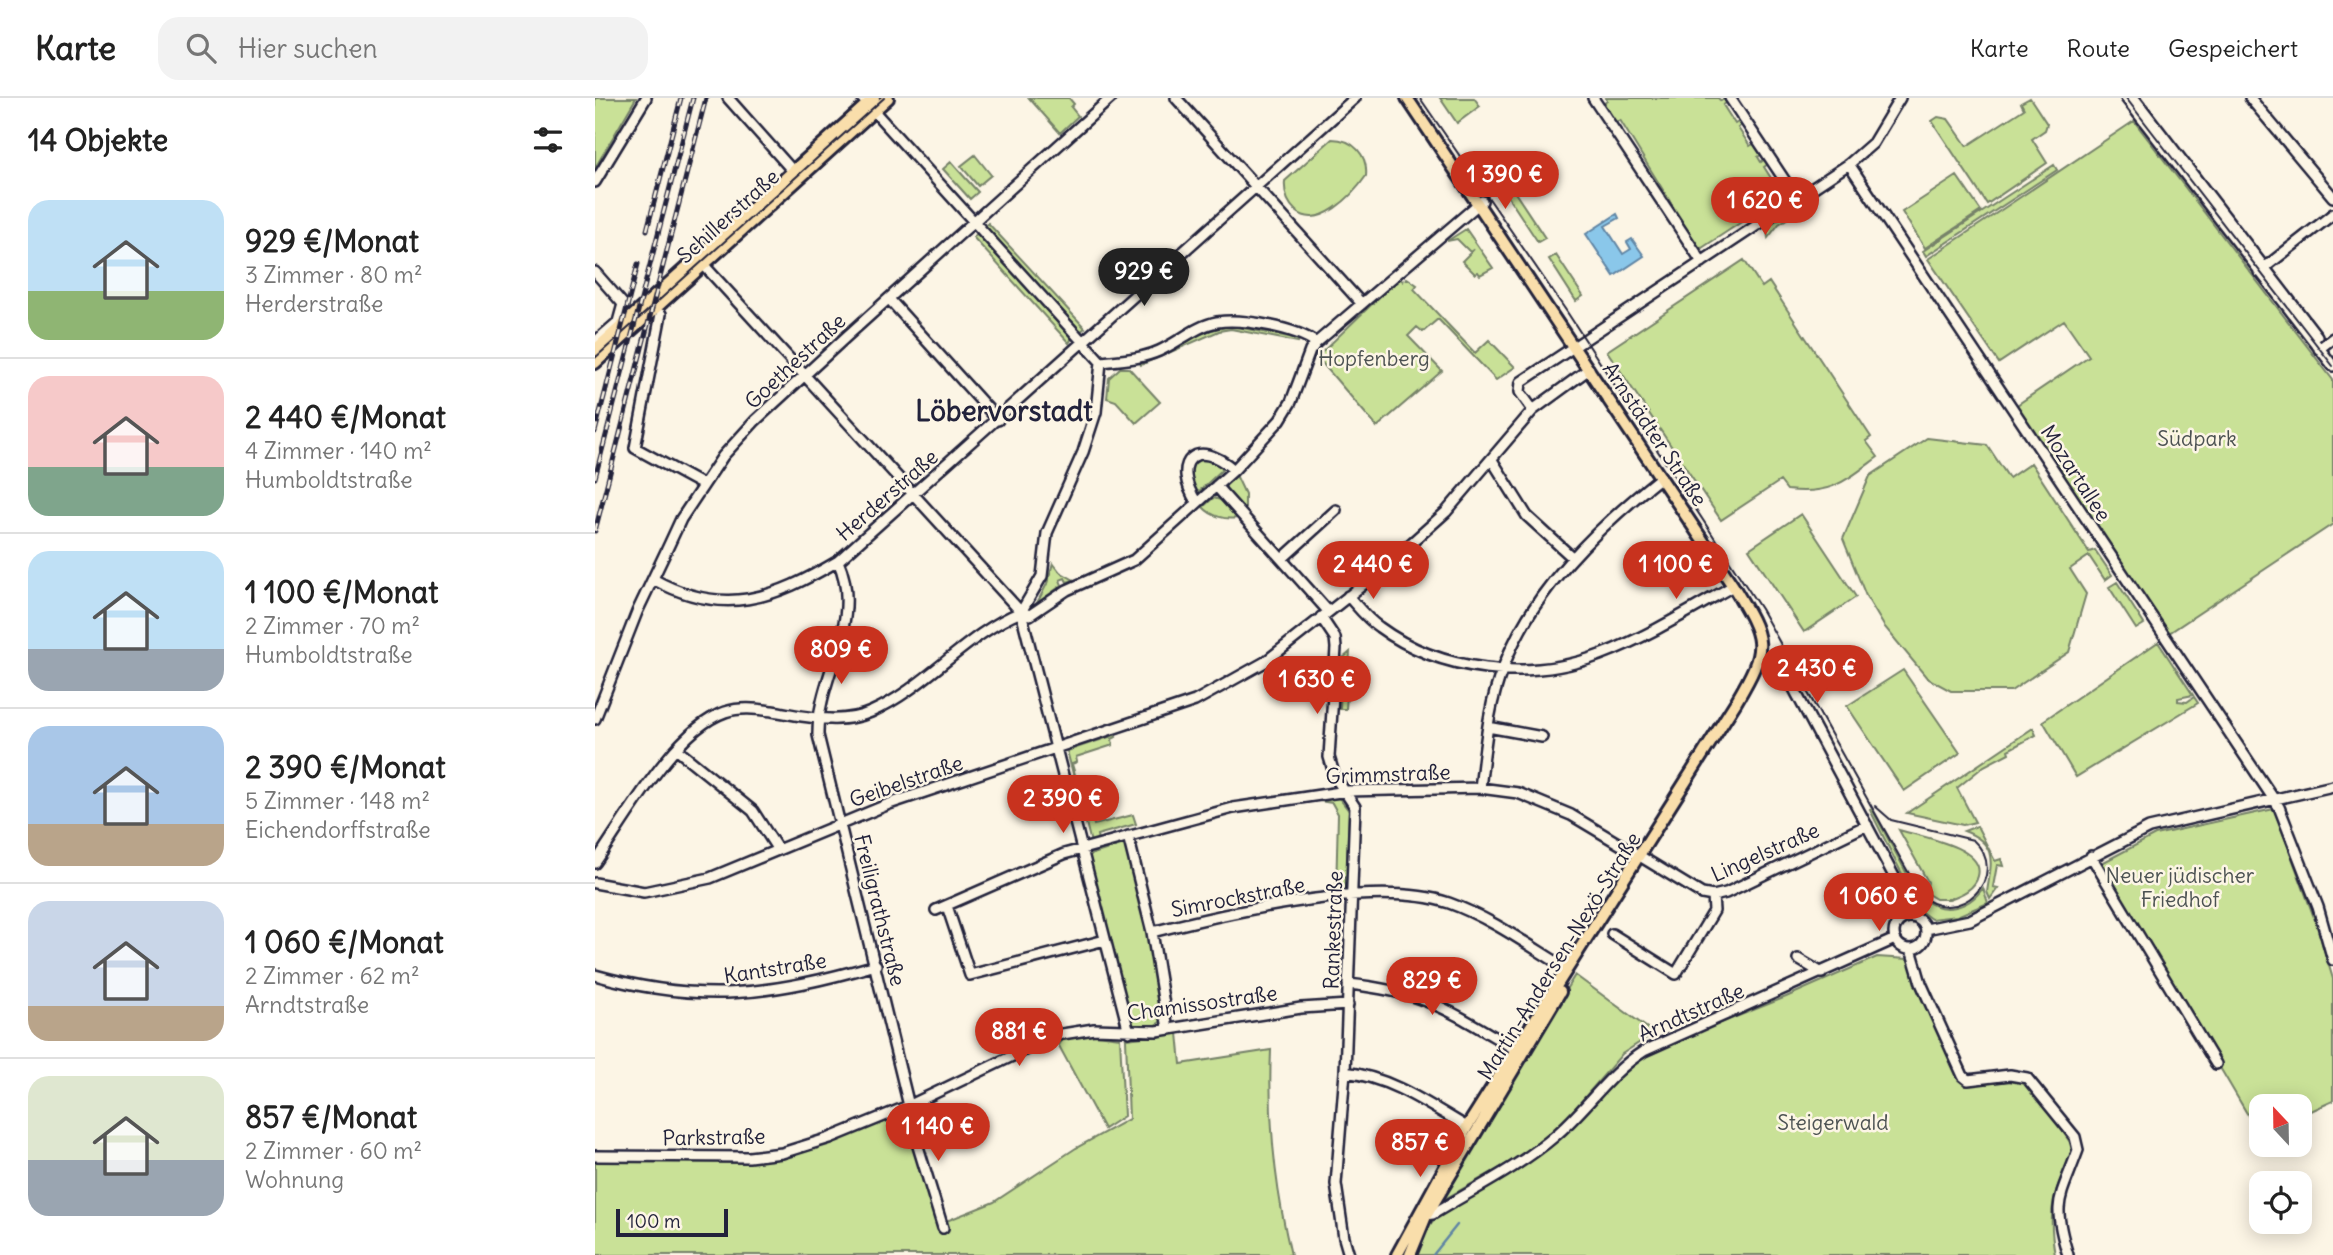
<!DOCTYPE html>
<html lang="de">
<meta charset="utf-8">
<style>
:root{--surface:#fff;--page:#f2f2f2;--text:#222;--muted:#767676;--line:#e0e0e0;--accent:#c8321e}
body{margin:0;font-family:Delius,sans-serif;background:var(--page);color:var(--text);height:100vh;display:flex;flex-direction:column;font-size:26px;white-space:nowrap}
*{box-sizing:border-box;margin:0}
p{font-size:23px;color:var(--muted)}
.icon{flex:none;width:38px;height:38px;fill:none;stroke:currentColor;stroke-width:2;stroke-linecap:round;stroke-linejoin:round}
.map{position:relative;flex:1;overflow:hidden}
.panel{display:flex;flex-direction:column;background:var(--surface);width:595px}
.panel>*{flex:none}
.needle{width:46px;rotate:338deg}
.fabs{position:absolute;left:1654px;top:996px;display:grid;gap:14px}
.fabs a{display:grid;place-items:center;width:63px;height:63px;border-radius:14px;background:var(--surface);box-shadow:0 4px 18px #0003;font-size:35px}
.scale{position:absolute;left:21px;bottom:18px;width:112px;box-sizing:border-box;padding-left:7px;border:4px solid #22223b;border-top:0;font-size:19px;line-height:24px;white-space:nowrap;color:#22223b;-webkit-text-stroke:5px #fcf5e5;paint-order:stroke}
.price{position:absolute;translate:-50% -60px;padding:0 16px;border-radius:24px;background:var(--accent);color:#fff;font-size:23px;line-height:46px;filter:drop-shadow(0 2px 4px #0008)}
.price::after{content:'';position:absolute;left:50%;top:42px;width:21px;height:16px;margin-left:-10px;background:inherit;clip-path:polygon(0 0,100% 0,50% 100%)}
.price.current{background:#222;color:#fff}
ul{padding:0;list-style:none}
li{display:flex;align-items:center;gap:21px;height:175px;padding:0 28px}
li+li{border-top:2px solid var(--line)}
li span{display:grid;place-items:center;flex:none;width:196px;height:140px;border-radius:21px;color:#555}
li>.icon{margin-inline-start:auto}
span .icon{width:84px;height:84px;fill:#fffc;stroke-width:1}
li b{font-size:30px}
h2{display:flex;justify-content:space-between;align-items:center;height:84px;padding:0 28px;font-size:30px}
header{display:flex;align-items:center;gap:42px;box-sizing:border-box;height:98px;padding:0 35px;background:var(--surface);border-bottom:2px solid var(--line)}
header strong{font-size:33px}
nav{display:flex;gap:38px;margin-inline-start:auto;font-size:24px}
.search{width:490px;height:63px;background:var(--page);display:flex;align-items:center;gap:18px;box-sizing:border-box;padding:0 24px;border-radius:21px;color:var(--muted);font-size:26px}
main{display:flex;flex:1;min-height:0}
.map>svg:first-child{display:block}
.green{fill:#c9e197;stroke:#768269;stroke-width:2}
.water{fill:#8ac7ea;stroke:#6085a4;stroke-width:2}
.lines{fill:none;stroke-linecap:round;stroke-linejoin:round}
.stream{stroke:#6085a4;stroke-width:2.5}
.minor-casing{stroke:#22223b;stroke-width:14}
.major-casing{stroke:#22223b;stroke-width:16}
.minor{stroke:#fcf5e5;stroke-width:9}
.major{stroke:#f9deab;stroke-width:10}
.tram{stroke:#22223b;stroke-width:2}
.rail-casing{stroke:#22223b;stroke-width:5}
.rail{stroke:#fcf5e5;stroke-width:2.5;stroke-dasharray:8;stroke-linecap:butt}
.labels{text-anchor:middle;dominant-baseline:central;stroke-width:5;stroke-linejoin:round;paint-order:stroke}
.street-label{font-size:21px;fill:#22223b;stroke:#fcf5e5}
.park-label{font-size:21px;fill:#4c5252;stroke:#fcf5e5}
.district-label{font-size:28px;font-weight:bold;fill:#22223b;stroke:#fcf5e5}
</style>
<header>
<strong>Karte</strong>
<div class="search"><svg class="icon" aria-label="search" viewBox="0 0 24 24"><circle cx="10" cy="10" r="6"/><path d="M15 15l6 6"/></svg>Hier suchen</div>
<nav><a>Karte</a><a>Route</a><a>Gespeichert</a></nav>
</header>
<main>
<section class="panel">
<h2>14 Objekte<svg class="icon" aria-label="filters" viewBox="0 0 24 24"><path d="M4 7h16M4 17h16"/><circle cx="9" cy="7" r="2"/><circle cx="15" cy="17" r="2"/></svg></h2>
<ul>
<li><span style="background:linear-gradient(#bfe0f5 65%,#8fb573 0)"><svg class="icon" aria-label="home" viewBox="0 0 24 24"><path d="M3 11l9-7 9 7M6 9v11h12V9"/></svg></span><div><b>929 €/Monat</b><p>3 Zimmer · 80 m²</p><p>Herderstraße</p></div></li>
<li><span style="background:linear-gradient(#f6c9c9 65%,#7fa58c 0)"><svg class="icon" aria-label="home" viewBox="0 0 24 24"><path d="M3 11l9-7 9 7M6 9v11h12V9"/></svg></span><div><b>2 440 €/Monat</b><p>4 Zimmer · 140 m²</p><p>Humboldtstraße</p></div></li>
<li><span style="background:linear-gradient(#bfe0f5 70%,#9aa5b1 0)"><svg class="icon" aria-label="home" viewBox="0 0 24 24"><path d="M3 11l9-7 9 7M6 9v11h12V9"/></svg></span><div><b>1 100 €/Monat</b><p>2 Zimmer · 70 m²</p><p>Humboldtstraße</p></div></li>
<li><span style="background:linear-gradient(#a9c7e8 70%,#b9a48a 0)"><svg class="icon" aria-label="home" viewBox="0 0 24 24"><path d="M3 11l9-7 9 7M6 9v11h12V9"/></svg></span><div><b>2 390 €/Monat</b><p>5 Zimmer · 148 m²</p><p>Eichendorffstraße</p></div></li>
<li><span style="background:linear-gradient(#c9d6e8 75%,#b9a48a 0)"><svg class="icon" aria-label="home" viewBox="0 0 24 24"><path d="M3 11l9-7 9 7M6 9v11h12V9"/></svg></span><div><b>1 060 €/Monat</b><p>2 Zimmer · 62 m²</p><p>Arndtstraße</p></div></li>
<li><span style="background:linear-gradient(#dfe7d0 60%,#9aa5b1 0)"><svg class="icon" aria-label="home" viewBox="0 0 24 24"><path d="M3 11l9-7 9 7M6 9v11h12V9"/></svg></span><div><b>857 €/Monat</b><p>2 Zimmer · 60 m²</p><p>Wohnung</p></div></li>
</ul>
</section>
<div class="map">
<svg width="1738" height="1157" viewBox="0 0 1738 1157">
<rect width="100%" height="100%" fill="#fcf5e5"/>
<filter id="ink" filterUnits="userSpaceOnUse"><feTurbulence type="fractalNoise" baseFrequency=".0143" numOctaves="2"/><feDisplacementMap in="SourceGraphic" scale="14" xChannelSelector="R" yChannelSelector="G"/><feConvolveMatrix kernelMatrix="1 2 1 2 8 2 1 2 1" color-interpolation-filters="sRGB"/></filter>
<g filter="url(#ink)">
<path class="green" d="M0,0H41L0,70Z
M434,0H474L479,6L476,9L483,18L465,35Z
M845,0H879L885,8L862,25Z
M1011,0H1123L1126,3L1130,0L1133,4L1128,7L1140,26L1145,23L1147,26L1143,30L1155,48L1160,45L1167,56L1163,59L1166,64L1170,61L1173,66L1169,69L1185,94L1190,92L1192,94L1107,150L1103,149L1025,22L1021,24L1008,6L1012,3Z
M1435,0L1452,26L1450,32L1437,41L1452,65L1392,106L1337,23L1343,19L1353,21L1372,48L1429,11L1426,5Z
M1539,23L1738,282V426L1574,535L1564,529L1419,309L1494,258L1469,222L1404,265L1333,161Z
M737,41C758,41 773,57 771,78C758,97 724,133 701,113C692,105 689,95 690,83Z
M380,57L396,77L383,88L366,68Z
M356,64L383,94L375,101L348,71Z
M1459,67L1462,72L1331,158L1328,153Z
M1362,78L1386,113L1330,150L1307,114Z
M913,84L950,140L943,144L906,88Z
M1209,104L1212,108L1184,126L1173,140L1171,129Z
M393,125L490,230L485,234L390,128Z
M871,131L898,170L885,177L883,174L880,176L867,163L879,151L875,154L862,141L852,143Z
M383,135L477,240L474,245L378,139Z
M961,157L988,198L981,203L954,161Z
M1149,162L1167,189L1174,184L1276,339L1271,343L1283,359C1249,384 1236,397 1192,392L1185,383L1126,422L1012,253Z
M804,180L808,183L812,180L822,187L819,191L880,255L894,242L920,269L901,282L843,221L828,234L822,229L813,238L847,273L782,329L722,259Z
M637,228L704,241L703,244L636,231L624,233L546,267L545,264C577,253 603,231 637,228Z
M525,270H534L565,304L541,325L521,303L512,300L514,280Z
M1332,340L1392,347L1414,380L1436,365L1494,454L1500,452L1517,477L1510,482L1494,458L1475,471L1491,496L1474,554L1416,593H1356L1332,580L1289,528L1271,498L1248,441L1275,378Z
M611,358L630,369L600,397L592,376L598,361Z
M641,377L650,396V413L631,391V387Z
M618,400L626,402L642,420C630,422 616,418 608,409Z
M1206,416L1261,499L1209,534L1154,451Z
M458,465L465,474L479,482L472,484L470,480L465,482L467,487L442,505L452,486Z
M1522,484L1549,526L1541,531L1514,489Z
M1563,544L1598,597L1583,600V603L1592,604L1599,599L1603,605L1481,679L1448,623Z
M755,554L751,611H745L747,561Z
M1308,572L1365,655L1309,693L1252,608Z
M1438,630L1441,637L1413,652L1414,655L1389,668L1362,690L1380,724L1368,727L1312,715Z
M520,637L521,639L517,641L518,647L481,659L482,664L477,666L485,694L490,693L491,696L485,702L472,653Z
M744,700L754,713L751,790L744,796L741,795L743,716L737,705L718,702Z
M1277,711L1323,796L1319,800L1275,712Z
M1679,711L1721,825L1738,881V1003L1705,1018L1704,1008H1666V1030L1660,1029L1505,766L1560,737Z
M496,715L499,727L538,717L541,726L502,737L503,743L496,745L489,717Z
M1382,728L1400,763L1406,761L1408,768L1402,767L1398,789L1403,790L1395,801L1392,794C1396,766 1404,746 1369,733Z
M1304,732C1324,738 1391,749 1383,778C1380,791 1366,797 1354,801H1341L1331,795L1333,784Z
M532,745L554,834L569,922L560,927L537,929L492,758Z
M1388,790L1393,805L1362,818L1336,821L1321,810L1327,800C1347,817 1373,811 1388,790Z
M1282,859L1313,861L1370,988L1427,981L1457,1017L1480,1052C1458,1092 1452,1111 1460,1157H820L831,1131L842,1118L953,1049L1031,968L1063,950L1191,899Z
M980,877L1059,935L1027,956L964,1029L922,1060L846,1103L912,986Z
M583,935L586,966L676,952C673,1021 680,1090 696,1157H0V1062L185,1059L215,1051L310,1013L344,1126L399,1104L481,1050L534,1021L531,941Z
M495,936L525,940L529,1018L509,1031L463,946L471,939Z"/>
<path class="water" d="M1022,116L1024,120L1010,128L1028,156L1036,151L1032,144L1037,141L1049,158L1019,178L991,136Z"/>
<g class="lines">
<path class="stream" d="M838,1157L862,1127"/>
<g class="minor-casing">
<path id="minor" d="M133,0L197,72
M267,0L506,264
M581,0L767,206
M998,0L1107,164
M1135,0L1202,101
M1531,0L1738,268
M1539,0L1722,238
M1655,0L1738,99
M1254,66L1684,709L1723,809L1738,862
M0,84L51,0
M106,164L426,514
M0,174L28,206L23,224L0,244
M1664,174L1738,116
M294,201L403,322
M66,216L40,350L108,387
M1724,251L1738,240
M506,264C526,262 546,261 564,253C584,244 601,228 622,224C647,220 702,230 721,245
M938,312L925,294L926,284L1254,66L1278,45L1305,0
M897,362L932,418L978,460
M621,388L733,513
M602,405C575,364 601,338 639,372
M687,461L741,412
M243,463C270,523 222,578 223,637L314,1008
M58,481C128,520 179,501 243,463L760,0
M753,498C763,509 772,521 784,529C845,574 934,584 1005,557C1052,539 1094,513 1138,488
M426,514L534,934
M426,514L447,478L452,435L488,354L501,314L506,264
M726,519L740,540L741,550L734,659L740,679L760,709L750,974L741,1086L749,1140L754,1157
M1164,562L1190,574L1302,784L1313,818
M0,621L42,514L73,449L86,421L128,358L160,323L251,239L516,0
M893,629L947,639
M81,651L158,713L183,752
M885,690C890,651 893,607 908,570C937,492 1002,430 1066,379
M533,738L557,834L573,931
M1496,758L1621,966
M1048,760L1107,796L1118,798L1131,795L1272,727
M0,765C30,722 80,631 130,614C146,609 161,611 177,613C210,618 245,628 276,614C332,589 371,536 426,514L435,517L472,492L539,462L639,372L685,322L696,304L715,253L721,245L887,103
M0,785L49,794L115,780L294,706L600,603L670,564L783,475L851,414L938,312L994,271
M352,808L375,877L510,842
M341,812L469,756L638,710L752,693L885,690L923,695L976,717L1043,757
M1299 835a16 16 0 1 1 32 0a16 16 0 1 1-32 0Z
M1331,831L1375,822L1554,730L1738,688
M557,834C631,815 781,780 854,805C896,820 933,847 971,870
M1017,836L1081,876L1119,813L1118,798
M1316,851L1326,885L1368,978L1373,982L1415,977L1432,980L1480,1039L1483,1052C1465,1102 1456,1103 1473,1157
M1203,861L1227,875
M0,877C107,907 176,897 281,867
M753,886C831,894 855,913 920,951
M750,974C797,980 831,1005 872,1029
M311,1009L348,1130
M0,1058L154,1059L187,1055L235,1040L311,1009L461,937L499,931L562,933L706,910L753,907
M829,1117L838,1116C879,1091 924,1069 960,1038C992,1011 1013,976 1049,953L1300,841"/>
</g>
<g class="major-casing">
<path id="major" d="M0,252L279,0
M0,265L293,0
M802,1157L872,1029L1141,604C1174,548 1171,543 1138,488L812,0
M815,1157L831,1118L965,894"/>
</g>
<use href="#minor" class="minor"/>
<use href="#major" class="major"/>
<path class="tram" d="M825,0L972,214L1166,511L1326,797C1362,831 1418,778 1378,742L1296,722L1280,708
M1531,0L1738,268
M0,260L289,0"/>
<g class="rail-casing">
<path id="rail" d="M52,132L86,0
M0,334L43,166
M0,380L98,0
M0,433L111,0"/>
</g>
<use href="#rail" class="rail"/>
</g>
</g>
<g class="labels">
<g class="street-label">
<text transform="translate(133 118) rotate(-42)">Schillerstraße</text>
<text transform="translate(200 263) rotate(-43)">Goethestraße</text>
<text transform="translate(1060 336) rotate(56)">Arnstädter Straße</text>
<text transform="translate(1481 375) rotate(57)">Mozartallee</text>
<text transform="translate(292 397) rotate(-41)">Herderstraße</text>
<text transform="translate(793 676) rotate(-2)">Grimmstraße</text>
<text transform="translate(311 683) rotate(-19)">Geibelstraße</text>
<text transform="translate(1170 754) rotate(-24)">Lingelstraße</text>
<text transform="translate(643 799) rotate(-11)">Simrockstraße</text>
<text transform="translate(285 812) rotate(76)">Freiligrathstraße</text>
<text transform="translate(738 832) rotate(-88)">Rankestraße</text>
<text transform="translate(964 858) rotate(-58)">Martin-Andersen-Nexö-Straße</text>
<text transform="translate(180 870) rotate(-9)">Kantstraße</text>
<text transform="translate(607 905) rotate(-8)">Chamissostraße</text>
<text transform="translate(1096 914) rotate(-24)">Arndtstraße</text>
<text transform="translate(119 1039) rotate(-1)">Parkstraße</text>
</g>
<g class="park-label">
<text x="779" y="260">Hopfenberg</text>
<text x="1602" y="340">Südpark</text>
<text x="1585" y="777">Neuer jüdischer<tspan x="1585" dy="24">Friedhof</tspan></text>
<text x="1238" y="1024">Steigerwald</text>
</g>
<g class="district-label">
<text x="409" y="313">Löbervorstadt</text>
</g>
</g>
</svg>
<div class="fabs">
<a><svg class="needle" viewBox="-14 -14 28 28"><path d="M0-13l5 13h-10z" fill="#e53935"/><path d="M0 13l5-13h-10z" fill="#767676"/></svg></a>
<a><svg class="icon" aria-label="locate" viewBox="0 0 24 24"><circle cx="12" cy="12" r="6"/><path d="M12 2v4M12 18v4M2 12h4M18 12h4"/></svg></a>
</div>
<div class="scale">100 m</div>
<b class="price" style="left:910px;top:113px">1 390 €</b>
<b class="price" style="left:1170px;top:139px">1 620 €</b>
<b class="price current" style="left:549px;top:210px">929 €</b>
<b class="price" style="left:778px;top:503px">2 440 €</b>
<b class="price" style="left:1081px;top:503px">1 100 €</b>
<b class="price" style="left:246px;top:588px">809 €</b>
<b class="price" style="left:1222px;top:607px">2 430 €</b>
<b class="price" style="left:722px;top:618px">1 630 €</b>
<b class="price" style="left:468px;top:737px">2 390 €</b>
<b class="price" style="left:1284px;top:835px">1 060 €</b>
<b class="price" style="left:837px;top:919px">829 €</b>
<b class="price" style="left:424px;top:970px">881 €</b>
<b class="price" style="left:343px;top:1065px">1 140 €</b>
<b class="price" style="left:825px;top:1081px">857 €</b>
</div>
</main>
